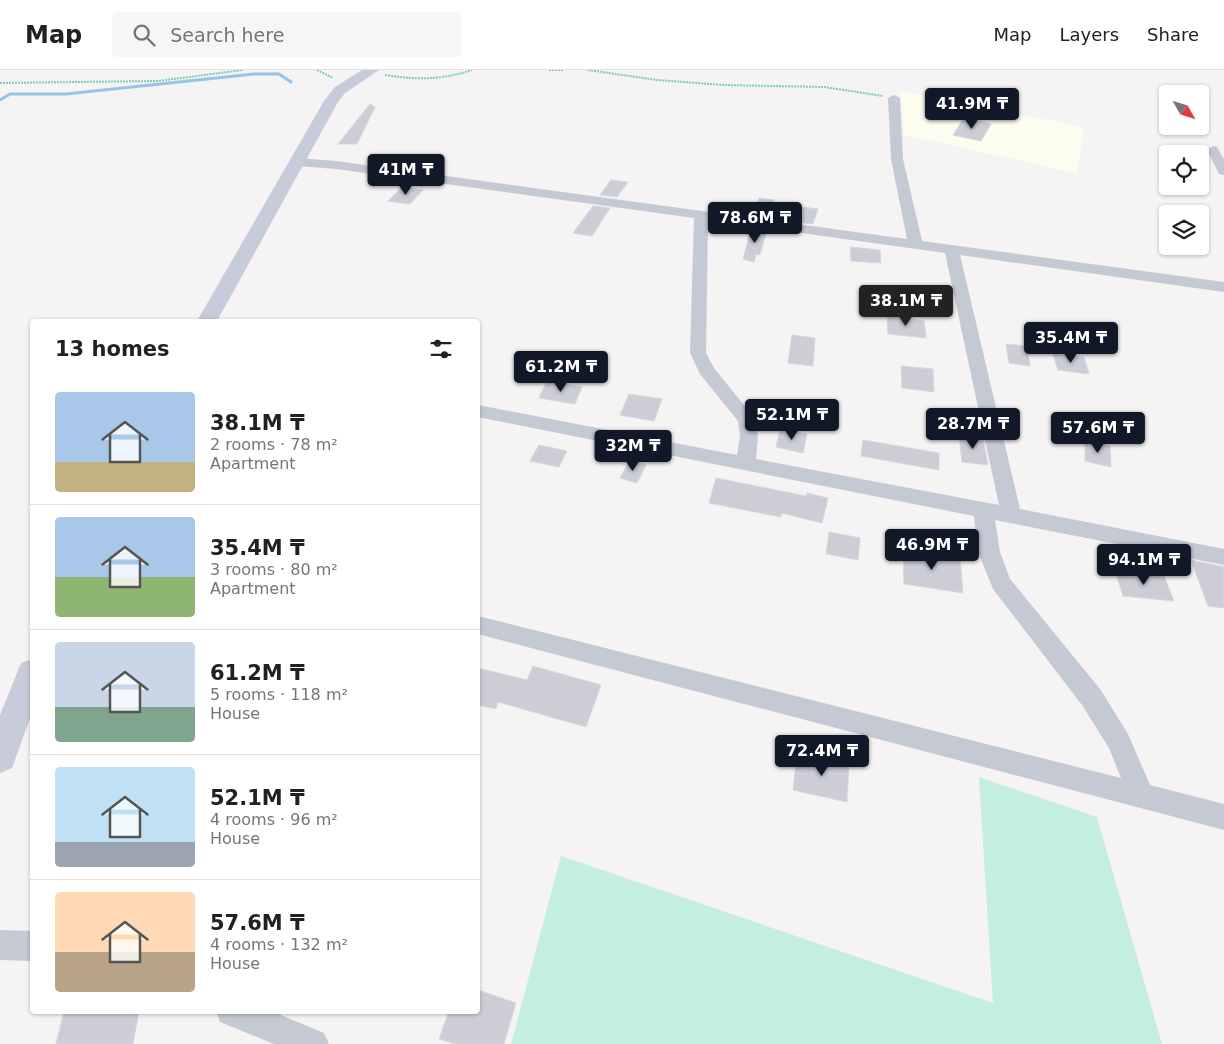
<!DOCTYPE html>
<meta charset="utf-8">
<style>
:root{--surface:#fff;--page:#f6f6f6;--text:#202124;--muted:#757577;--line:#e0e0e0;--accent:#111827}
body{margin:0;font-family:"DejaVu Sans",sans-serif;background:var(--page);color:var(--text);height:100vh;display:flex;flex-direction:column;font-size:19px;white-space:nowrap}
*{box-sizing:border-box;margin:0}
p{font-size:16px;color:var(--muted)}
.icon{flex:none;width:28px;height:28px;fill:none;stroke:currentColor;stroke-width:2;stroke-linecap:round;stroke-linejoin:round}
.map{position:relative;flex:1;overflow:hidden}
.panel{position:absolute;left:30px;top:249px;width:450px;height:695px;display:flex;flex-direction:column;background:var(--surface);border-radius:5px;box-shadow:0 1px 4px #0004}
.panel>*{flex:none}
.needle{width:32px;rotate:129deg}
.fabs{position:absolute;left:1159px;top:15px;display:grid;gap:10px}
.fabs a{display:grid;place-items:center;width:50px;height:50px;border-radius:5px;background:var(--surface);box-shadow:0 1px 4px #0004;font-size:25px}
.price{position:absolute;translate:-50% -42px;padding:0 11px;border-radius:5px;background:var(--accent);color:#fff;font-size:16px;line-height:32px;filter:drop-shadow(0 1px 2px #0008)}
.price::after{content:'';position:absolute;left:50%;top:30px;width:15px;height:11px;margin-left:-8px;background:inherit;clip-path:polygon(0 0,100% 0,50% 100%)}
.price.selected{background:#222;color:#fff}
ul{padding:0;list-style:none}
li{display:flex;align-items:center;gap:15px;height:125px;padding:0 25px}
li+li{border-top:1px solid var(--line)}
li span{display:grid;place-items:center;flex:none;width:140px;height:100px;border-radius:5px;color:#555}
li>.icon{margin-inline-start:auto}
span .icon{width:60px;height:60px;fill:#fffc;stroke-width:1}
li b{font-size:21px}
h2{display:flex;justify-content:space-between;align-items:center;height:60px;padding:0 25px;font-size:21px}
header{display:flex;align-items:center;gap:30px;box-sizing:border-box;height:70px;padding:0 25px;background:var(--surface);border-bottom:1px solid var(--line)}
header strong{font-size:24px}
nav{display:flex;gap:28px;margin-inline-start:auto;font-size:18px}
.search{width:350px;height:45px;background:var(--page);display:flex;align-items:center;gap:12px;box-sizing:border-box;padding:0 18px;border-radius:5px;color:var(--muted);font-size:19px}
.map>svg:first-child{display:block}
.commercial{fill:#fcfcef}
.green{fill:#c4efdf}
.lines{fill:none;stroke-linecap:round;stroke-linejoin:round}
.stream{stroke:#93c4eb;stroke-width:3}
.building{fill:#cdced5;stroke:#d7d7de}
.path{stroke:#7dcdb8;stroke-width:2;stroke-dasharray:2 1;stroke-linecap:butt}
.minor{fill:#c4c9d3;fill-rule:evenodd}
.secondary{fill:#c7cbda;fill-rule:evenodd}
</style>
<header>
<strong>Map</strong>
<div class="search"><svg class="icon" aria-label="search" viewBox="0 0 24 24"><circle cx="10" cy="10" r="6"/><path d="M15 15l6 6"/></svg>Search here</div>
<nav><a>Map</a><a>Layers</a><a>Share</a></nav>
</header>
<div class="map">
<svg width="1224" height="974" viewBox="0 0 1224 974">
<rect width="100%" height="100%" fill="#f5f3f3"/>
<path class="commercial" d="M901,21L1084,57L1077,103L904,65Z"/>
<path class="green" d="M979,707L1097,747L1162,974H511L561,786L993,933Z"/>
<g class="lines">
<path class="stream" d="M0,30L10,24H66L254,4H279L291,12"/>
</g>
<path class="building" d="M370,34L375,37L357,74H338Z
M964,48L991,54L981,71L953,65Z
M611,110L628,112L617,127L600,125Z
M402,117L423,120L410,134L388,131Z
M759,128L774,130L768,148L754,146Z
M593,136L610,138L592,166L573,163Z
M803,137L818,139L813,154L798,152Z
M751,158L767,160L760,185L756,184L754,192L743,189Z
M850,177L880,180L881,193L851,191Z
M887,246L924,251L926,268L888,264Z
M792,265L815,268L813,296L788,293Z
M1006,274L1027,276L1030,296L1009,293Z
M1053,284L1084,287L1089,304L1058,300Z
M901,296L933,299L934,322L902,318Z
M547,311L582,317L575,334L539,328Z
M629,324L662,329L654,351L620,345Z
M780,359L807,364L803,383L776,377Z
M959,365L983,368L988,395L962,392Z
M863,370L939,383V400L861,386Z
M1085,370L1110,376L1111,397L1085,391Z
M539,375L567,381L559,397L530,391Z
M630,390L646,395L637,413L620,408Z
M716,408L806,426L807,423L828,428L822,453L782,443L781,447L709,433Z
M829,462L860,468L858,490L826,484Z
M903,479L960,488L963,523L904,514Z
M1191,490L1224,497V538L1208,536Z
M1115,500L1164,506L1174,531L1123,526Z
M533,596L601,615L586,657L498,632L496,639L478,635V598L527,610Z
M797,683L849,694L847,732L793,720Z
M478,920L516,933L504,974H456L439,969L449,941H478Z
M64,941H139L133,974H56Z"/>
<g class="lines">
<path class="path" d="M317,0L333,8
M549,0H564
M588,0L657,10L724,15L824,17L883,26
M385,5C416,10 442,10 472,0
M0,13L158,11L243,0"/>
<path class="minor" d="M894,25L900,28L903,89L922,171L1224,212V222L960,185L1020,439L1224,479V495L995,450L1000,482L1010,509L1100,619L1128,664L1150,715L1224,734V760L478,564V546L1121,708L1109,678L1082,635L993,519L978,482L974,446L478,347V335L737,385L740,367L738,351L700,304L690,283L694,148L336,99L297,96L291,92L297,88L336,91L907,169L891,89L888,28ZM708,150L945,183L999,435L756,389L758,367L756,350L714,298L706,283Z
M1213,76L1217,77L1224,89V105L1219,104L1207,80Z
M0,860L32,861V891L0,890Z
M216,941H271L324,963L329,974H274L220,952Z"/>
<path class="secondary" d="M362,0H379L345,23L338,32L217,251H197L324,31L335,17Z
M32,589V643L12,698L0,703V645L21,593Z"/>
</g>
</svg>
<div class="fabs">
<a><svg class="needle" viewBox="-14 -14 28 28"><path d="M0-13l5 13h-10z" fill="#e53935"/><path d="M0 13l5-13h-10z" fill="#757577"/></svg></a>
<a><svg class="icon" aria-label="locate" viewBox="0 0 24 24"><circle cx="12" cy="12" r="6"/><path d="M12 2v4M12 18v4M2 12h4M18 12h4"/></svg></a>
<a><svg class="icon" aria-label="layers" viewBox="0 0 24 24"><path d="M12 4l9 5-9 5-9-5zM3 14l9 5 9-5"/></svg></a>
</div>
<b class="price" style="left:972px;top:60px">41.9M ₸</b>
<b class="price" style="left:406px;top:126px">41M ₸</b>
<b class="price" style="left:755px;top:174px">78.6M ₸</b>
<b class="price selected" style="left:906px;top:257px">38.1M ₸</b>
<b class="price" style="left:1071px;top:294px">35.4M ₸</b>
<b class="price" style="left:561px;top:323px">61.2M ₸</b>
<b class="price" style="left:792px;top:371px">52.1M ₸</b>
<b class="price" style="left:973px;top:380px">28.7M ₸</b>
<b class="price" style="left:1098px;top:384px">57.6M ₸</b>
<b class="price" style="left:633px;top:402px">32M ₸</b>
<b class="price" style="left:932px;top:501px">46.9M ₸</b>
<b class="price" style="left:1144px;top:516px">94.1M ₸</b>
<b class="price" style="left:822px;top:707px">72.4M ₸</b>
<section class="panel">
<h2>13 homes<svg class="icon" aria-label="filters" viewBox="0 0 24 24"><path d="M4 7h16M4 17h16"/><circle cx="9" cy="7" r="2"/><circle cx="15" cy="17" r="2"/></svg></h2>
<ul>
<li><span style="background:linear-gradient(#a9c7e8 70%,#c2b280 0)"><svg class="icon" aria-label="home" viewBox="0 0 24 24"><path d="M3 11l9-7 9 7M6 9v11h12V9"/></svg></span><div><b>38.1M ₸</b><p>2 rooms · 78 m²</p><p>Apartment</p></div></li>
<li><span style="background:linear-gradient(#a9c7e8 60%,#8fb573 0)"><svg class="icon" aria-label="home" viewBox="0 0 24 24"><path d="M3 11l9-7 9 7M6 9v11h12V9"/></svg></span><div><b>35.4M ₸</b><p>3 rooms · 80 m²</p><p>Apartment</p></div></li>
<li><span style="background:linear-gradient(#c9d6e8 65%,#7fa58c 0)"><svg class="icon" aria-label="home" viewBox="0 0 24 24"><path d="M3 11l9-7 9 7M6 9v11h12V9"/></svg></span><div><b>61.2M ₸</b><p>5 rooms · 118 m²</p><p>House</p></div></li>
<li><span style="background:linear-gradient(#bfe0f5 75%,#9aa5b1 0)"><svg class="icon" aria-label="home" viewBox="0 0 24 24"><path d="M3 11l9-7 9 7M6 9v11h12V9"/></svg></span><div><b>52.1M ₸</b><p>4 rooms · 96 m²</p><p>House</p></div></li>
<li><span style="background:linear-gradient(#ffd9b3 60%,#b9a48a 0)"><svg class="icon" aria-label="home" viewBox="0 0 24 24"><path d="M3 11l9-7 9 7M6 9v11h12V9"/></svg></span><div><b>57.6M ₸</b><p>4 rooms · 132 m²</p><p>House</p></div></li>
</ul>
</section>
</div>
